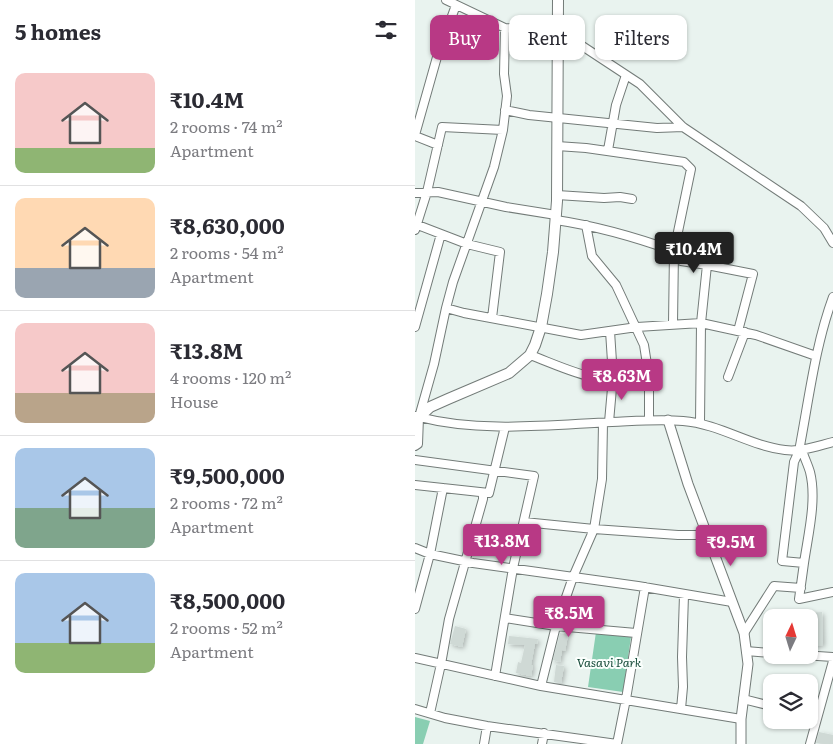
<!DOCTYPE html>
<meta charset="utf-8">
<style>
:root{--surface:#fff;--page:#f7f7f7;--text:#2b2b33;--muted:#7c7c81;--line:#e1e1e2;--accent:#b83985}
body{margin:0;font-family:Literata,serif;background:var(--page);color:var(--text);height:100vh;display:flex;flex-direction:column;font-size:19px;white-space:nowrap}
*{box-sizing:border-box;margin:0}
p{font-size:16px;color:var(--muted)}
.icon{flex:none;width:28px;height:28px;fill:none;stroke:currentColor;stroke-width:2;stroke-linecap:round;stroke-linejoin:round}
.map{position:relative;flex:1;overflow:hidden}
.side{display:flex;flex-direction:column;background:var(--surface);width:415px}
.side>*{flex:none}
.hud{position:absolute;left:15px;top:15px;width:328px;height:45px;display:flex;gap:10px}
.needle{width:32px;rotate:4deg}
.buttons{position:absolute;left:348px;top:609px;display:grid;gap:10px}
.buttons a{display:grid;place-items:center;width:55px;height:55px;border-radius:10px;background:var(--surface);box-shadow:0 1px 4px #0004;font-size:25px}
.price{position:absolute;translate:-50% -42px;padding:0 11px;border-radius:5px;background:var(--accent);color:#fff;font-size:16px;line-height:32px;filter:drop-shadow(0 1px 2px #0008)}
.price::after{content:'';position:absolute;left:50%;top:30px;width:15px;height:11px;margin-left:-8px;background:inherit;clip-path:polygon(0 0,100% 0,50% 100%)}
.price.selected{background:#222;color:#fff}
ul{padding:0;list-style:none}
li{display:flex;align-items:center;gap:15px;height:125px;padding:0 15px}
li+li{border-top:1px solid var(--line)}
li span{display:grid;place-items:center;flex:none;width:140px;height:100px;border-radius:10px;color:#555}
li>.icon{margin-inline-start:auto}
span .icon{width:60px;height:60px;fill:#fffc;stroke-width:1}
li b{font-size:21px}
h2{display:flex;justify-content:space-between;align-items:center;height:60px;padding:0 15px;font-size:21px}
.tag{padding:0 18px;border-radius:10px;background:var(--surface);box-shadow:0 1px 4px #0004;font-size:18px;line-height:45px}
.tag.selected{background:var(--accent);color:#fff}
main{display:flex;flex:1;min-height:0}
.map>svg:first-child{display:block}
.park{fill:#89ceb2}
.building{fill:#cfd9d5;filter:url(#shadow)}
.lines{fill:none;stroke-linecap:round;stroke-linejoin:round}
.minor-casing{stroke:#737b78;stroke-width:10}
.tertiary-casing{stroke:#737b78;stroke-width:11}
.secondary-casing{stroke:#737b78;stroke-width:12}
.minor{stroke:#fff;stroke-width:8}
.tertiary{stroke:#fff;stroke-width:9}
.secondary{stroke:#fff;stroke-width:10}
.labels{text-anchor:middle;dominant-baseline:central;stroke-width:4;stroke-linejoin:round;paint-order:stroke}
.park-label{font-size:12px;font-style:italic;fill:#164b39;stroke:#fbfffd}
</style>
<main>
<section class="side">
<h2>5 homes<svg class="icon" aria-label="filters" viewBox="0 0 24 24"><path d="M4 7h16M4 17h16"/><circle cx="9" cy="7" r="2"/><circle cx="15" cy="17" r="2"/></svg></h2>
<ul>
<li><span style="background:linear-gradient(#f6c9c9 75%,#8fb573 0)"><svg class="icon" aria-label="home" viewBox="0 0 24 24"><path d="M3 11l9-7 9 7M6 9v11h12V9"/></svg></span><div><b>₹10.4M</b><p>2 rooms · 74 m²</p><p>Apartment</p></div></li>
<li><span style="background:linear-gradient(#ffd9b3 70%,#9aa5b1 0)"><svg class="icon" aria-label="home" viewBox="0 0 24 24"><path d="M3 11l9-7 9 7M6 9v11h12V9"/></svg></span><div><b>₹8,630,000</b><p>2 rooms · 54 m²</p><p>Apartment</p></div></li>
<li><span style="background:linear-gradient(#f6c9c9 70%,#b9a48a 0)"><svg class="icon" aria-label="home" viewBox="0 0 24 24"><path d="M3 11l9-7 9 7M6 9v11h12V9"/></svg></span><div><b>₹13.8M</b><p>4 rooms · 120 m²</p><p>House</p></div></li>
<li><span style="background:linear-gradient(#a9c7e8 60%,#7fa58c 0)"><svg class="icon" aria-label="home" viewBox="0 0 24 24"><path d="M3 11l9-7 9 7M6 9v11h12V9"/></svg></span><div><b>₹9,500,000</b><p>2 rooms · 72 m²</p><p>Apartment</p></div></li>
<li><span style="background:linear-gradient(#a9c7e8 70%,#8fb573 0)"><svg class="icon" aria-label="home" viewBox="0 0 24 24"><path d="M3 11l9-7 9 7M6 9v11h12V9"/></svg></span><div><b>₹8,500,000</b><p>2 rooms · 52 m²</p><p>Apartment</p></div></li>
</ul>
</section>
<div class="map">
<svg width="418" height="744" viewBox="0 0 418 744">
<defs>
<filter id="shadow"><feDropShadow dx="2" dy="2" stdDeviation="2.5" flood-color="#0004"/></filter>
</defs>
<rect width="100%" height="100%" fill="#e9f3ef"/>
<path class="park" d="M181,632L216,637L208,692L173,687Z
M0,717L15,721L8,744H0Z"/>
<path class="building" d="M169,605L181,608L176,623L164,621Z
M407,612L408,645L394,646V613Z
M40,626L51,629L47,647L35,644Z
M145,633L153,635L150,651L147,650L145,662L138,660Z
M94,636L123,639L122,644H120L116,665H118L116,676L101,673L103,662L106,663L110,645L93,644Z
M141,665L149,666L146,683L139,682Z
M404,732L418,735V744L401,743Z"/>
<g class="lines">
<g class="minor-casing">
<path id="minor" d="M31,0L90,28L143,30L225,84L268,127L386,206L409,228L418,243
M90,110L114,115L242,128L268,127
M0,135L22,57L41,5
M0,136L23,145
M142,146L171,148L269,162L276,169L259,251L258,324
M193,150L201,105L211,75
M0,193L23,192L91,207L141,215
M142,195L189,198L205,197L217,199
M141,220C181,226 220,237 259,251L264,254L266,261L292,265L286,323L285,423
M0,224L52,244L85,252L77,318
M171,225L177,256L201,285L229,345L234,377V420
M0,230L12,192L27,127L88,130
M292,265L338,274L323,331
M418,297C400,346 394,399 384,451L379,462L367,561L389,563L384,599L418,592
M31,308L49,313L166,335L222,327L286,323L341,335L401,356
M0,327L26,234
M115,355C132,361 162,375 179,377C196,379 216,379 234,377
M313,377L330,332
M4,417C66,433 133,425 197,422C221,421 244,419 268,421C305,424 335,446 370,450C386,452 402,446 418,442
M194,422L198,377L195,331
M0,446L3,444L4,417L19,364L31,308L38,282L79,167L88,130L92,96L89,74L90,28
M387,450C389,457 393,465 395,472C402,500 393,535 389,563
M0,460L119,476L98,568L80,676
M0,485L74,493L90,427
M109,522L179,529L187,479L188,423
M0,548L15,554L58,563L223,586L317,602
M0,609L15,554L28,488
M90,618L141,626L221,633
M329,633L359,586L386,588
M331,651L356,653
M387,655L418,657
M0,658L126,686L326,719
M126,686L141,626L158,577L179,529L263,535H292
M328,699L356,706
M0,709L30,718L72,726L202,744
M266,709L268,687L267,657L269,595
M15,713L26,664L34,619L68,499V493
M69,744L72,726
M127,744L129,733
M202,744L211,699L230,587
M395,744L418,661"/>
</g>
<g class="tertiary-casing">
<path id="tertiary" d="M253,420L273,484L329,633L333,664L326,719V744"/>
</g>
<g class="secondary-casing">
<path id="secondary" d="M0,417H4L15,407L33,399L94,373L115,355L120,345L126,327L132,294L138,252L142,201L143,0"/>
</g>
<use href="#minor" class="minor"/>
<use href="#tertiary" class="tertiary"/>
<use href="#secondary" class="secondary"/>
</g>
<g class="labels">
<g class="park-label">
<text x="194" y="662">Vasavi Park</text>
</g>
</g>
</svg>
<div class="buttons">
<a><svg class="needle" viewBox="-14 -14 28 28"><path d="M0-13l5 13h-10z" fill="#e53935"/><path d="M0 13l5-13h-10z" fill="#7c7c81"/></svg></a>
<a><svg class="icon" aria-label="layers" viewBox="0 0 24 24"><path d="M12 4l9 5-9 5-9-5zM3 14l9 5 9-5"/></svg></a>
</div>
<b class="price selected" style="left:279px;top:274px">₹10.4M</b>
<b class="price" style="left:207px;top:401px">₹8.63M</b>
<b class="price" style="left:87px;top:566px">₹13.8M</b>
<b class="price" style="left:316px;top:567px">₹9.5M</b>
<b class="price" style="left:154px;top:638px">₹8.5M</b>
<div class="hud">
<a class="tag selected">Buy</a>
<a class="tag">Rent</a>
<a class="tag">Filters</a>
</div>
</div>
</main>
